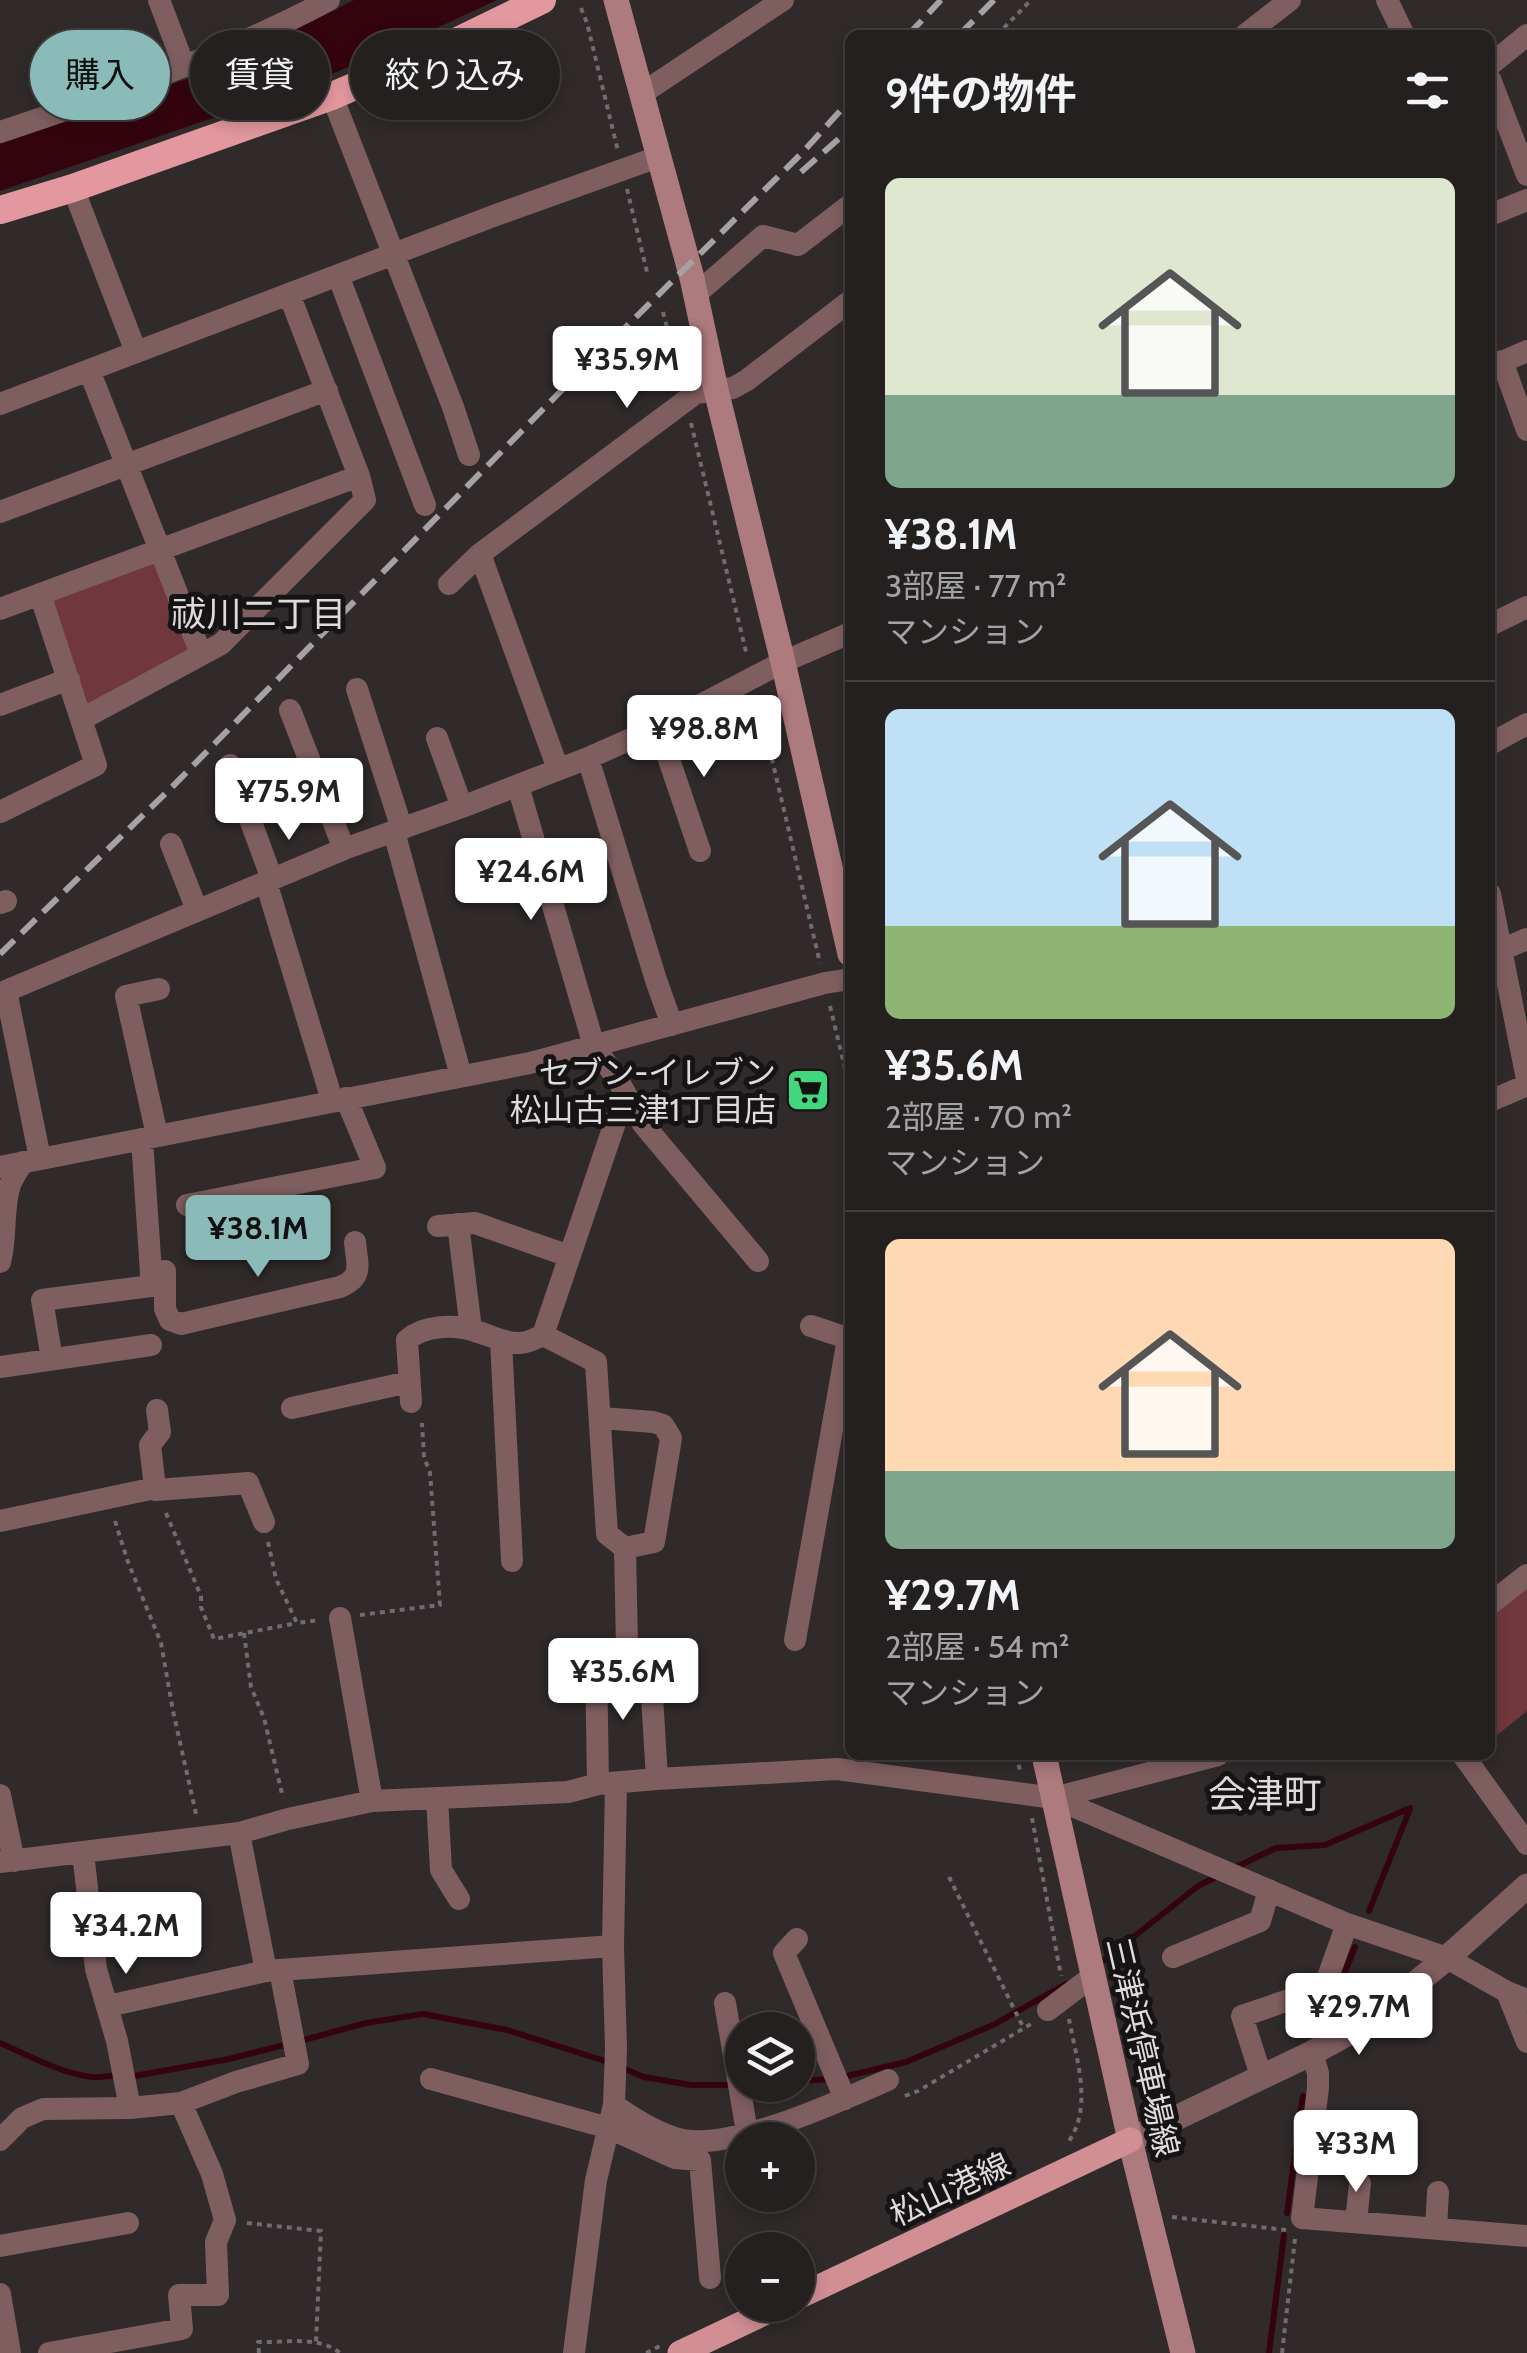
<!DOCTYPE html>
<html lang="ja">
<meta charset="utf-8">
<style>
:root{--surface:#242020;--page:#302d2d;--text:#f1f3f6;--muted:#a3a3a5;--line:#413e3e;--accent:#8bbbb9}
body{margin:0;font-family:Cabin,"Noto Sans JP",sans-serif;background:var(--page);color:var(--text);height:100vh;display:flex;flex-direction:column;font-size:38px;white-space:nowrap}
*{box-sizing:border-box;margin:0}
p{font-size:32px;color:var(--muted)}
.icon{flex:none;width:55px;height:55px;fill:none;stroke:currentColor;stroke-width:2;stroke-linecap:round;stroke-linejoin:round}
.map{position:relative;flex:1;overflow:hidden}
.panel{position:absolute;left:845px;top:30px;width:650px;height:1730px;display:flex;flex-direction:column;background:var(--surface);border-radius:15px;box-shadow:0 5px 15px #0003,0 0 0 2px var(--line)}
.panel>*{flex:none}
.banner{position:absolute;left:30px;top:30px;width:665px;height:90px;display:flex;gap:20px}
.tools{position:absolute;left:725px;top:2012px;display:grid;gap:20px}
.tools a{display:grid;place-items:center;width:90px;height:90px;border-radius:50%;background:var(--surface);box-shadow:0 5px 15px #0003,0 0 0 2px var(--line);font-size:50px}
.price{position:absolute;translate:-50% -85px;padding:0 22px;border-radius:10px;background:#fff;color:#222;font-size:32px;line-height:65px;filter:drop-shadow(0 2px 5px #0008)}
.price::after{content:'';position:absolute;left:50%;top:60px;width:30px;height:22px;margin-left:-15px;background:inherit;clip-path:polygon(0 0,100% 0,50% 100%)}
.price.current{background:var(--accent);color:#111}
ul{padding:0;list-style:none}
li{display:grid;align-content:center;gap:20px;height:530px;padding:0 40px}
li+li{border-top:2px solid var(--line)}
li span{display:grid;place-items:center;height:310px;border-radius:15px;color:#555}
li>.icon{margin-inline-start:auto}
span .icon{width:180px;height:180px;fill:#fffc;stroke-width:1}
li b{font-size:42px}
h2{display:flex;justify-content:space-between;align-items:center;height:120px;padding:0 40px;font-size:42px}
.tag{padding:0 35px;border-radius:45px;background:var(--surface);box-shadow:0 5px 15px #0003,0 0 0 2px var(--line);font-size:35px;line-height:90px}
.tag.current{background:var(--accent);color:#111}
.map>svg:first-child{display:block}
.green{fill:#70373d}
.water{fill:#34040e}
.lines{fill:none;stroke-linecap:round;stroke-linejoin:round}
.stream{stroke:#34040e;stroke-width:6}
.path{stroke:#716c6d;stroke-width:4;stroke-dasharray:5 5;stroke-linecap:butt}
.minor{stroke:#7f5e60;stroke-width:22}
.tertiary{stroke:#7f5e60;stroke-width:25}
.secondary{stroke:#ad7a7d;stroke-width:25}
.primary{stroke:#d18f94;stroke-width:25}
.trunk{stroke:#e2989e;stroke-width:28}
.rail{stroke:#a6a1a2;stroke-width:6;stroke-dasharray:20 10;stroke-linecap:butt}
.labels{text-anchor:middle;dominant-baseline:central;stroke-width:10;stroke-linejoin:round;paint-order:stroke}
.poi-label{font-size:32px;fill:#dfdbdc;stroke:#161314;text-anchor:end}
.street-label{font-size:32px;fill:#dfdbdc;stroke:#161314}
.neighbourhood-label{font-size:35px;fill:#dfdbdc;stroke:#161314}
.quarter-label{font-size:38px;fill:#dfdbdc;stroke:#161314}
</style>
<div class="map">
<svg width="1527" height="2353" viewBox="0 0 1527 2353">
<rect width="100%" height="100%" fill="#302a2a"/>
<path class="green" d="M158,556L195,650L86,710L48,596Z
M1527,1587V1711L1490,1741V1615Z"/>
<path class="water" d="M354,0H497L396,47L291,91L0,191V144L193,77L272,42Z"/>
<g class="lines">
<path class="stream" d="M1232,1869L1276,1848L1325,1845L1410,1808
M1369,1911L1410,1809
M1098,1965L1198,1886L1220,1875
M1329,2011L1355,1947
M300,2041L366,2023L423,2014L507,2030L605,2061L644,2077L691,2085H734
M0,2043C30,2056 60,2073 92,2077C101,2078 108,2075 116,2076
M129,2077L229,2059L288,2044
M843,2077L906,2062L993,2025L1066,1984
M798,2081L831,2079
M1287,2213L1303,2096
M1269,2353L1284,2235"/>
<path class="path" d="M581,8L587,23L618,151
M997,35L1031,0
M627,189L647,272
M663,312L680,379
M691,423L747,656
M758,700L820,963
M830,1006L850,1089
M166,1513L201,1596V1607L214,1639L297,1623
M115,1521L128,1562L161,1643L173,1711L196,1814
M268,1542L276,1579L297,1623L320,1620
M360,1615L440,1605L430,1473L424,1457L422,1423
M244,1633L251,1687L264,1718L283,1798
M1016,1755L1020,1770
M1032,1818L1061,1976
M949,1877L1024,2029
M1069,2019C1076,2058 1093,2106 1069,2141
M905,2096L918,2091L1031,2024
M1172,2217L1286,2230
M247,2223L321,2231L316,2342
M259,2353L258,2342C285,2343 318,2335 340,2353
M646,2353L660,2346
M1282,2353L1295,2239"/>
<path class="minor" d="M159,0L184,66
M1387,0L1404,35
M1245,35L1290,0
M1490,65L1527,35
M1490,79L1527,175
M641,94L783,0
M332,96L453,407L469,455
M0,132C112,95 225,55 329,0
M73,188L136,352
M1490,215L1527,200
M338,275L425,505
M695,295L763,236L798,245L850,205
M1502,361L1527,430
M1490,367L1527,351
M89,370L201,654
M0,404L496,215L658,157
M0,512L327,390
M480,554L558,769
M449,584L480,554L696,393L733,388L747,380L850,301
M0,609L359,476
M1490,625L1527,607
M357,689L402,829
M0,705L69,679
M290,710L344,849
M82,719L221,644L365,500L359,476L289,294
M658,727L700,851
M437,738L462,807
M1490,744L1527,724
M588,758L656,980L672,1025
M230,765L272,879
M518,786L594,1046L618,1080L625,1093L543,1335L596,1362L607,1534L625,1548L627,1647L640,1651L650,1662L657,1779
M0,812L96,765L40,594
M394,832L461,1076
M171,844L197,910
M266,882L332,1100
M1490,894L1527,1079
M0,903L6,901
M1501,950L1527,939
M625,1093L643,1124L758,1261
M1490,1101L1527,1085
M157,1135L126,996L159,989
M142,1139L151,1273L164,1271
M40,1158L6,991L344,849L462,807L588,758L658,727L783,662L850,633
M0,1167L530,1063L825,983L850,979
M187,1205L375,1168L346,1098
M458,1224L471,1329
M438,1226L475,1223L569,1256
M0,1262C7,1237 2,1209 10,1185C13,1177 18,1170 23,1162
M165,1271V1309L170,1320L181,1324L340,1287C364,1277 357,1265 355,1242
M811,1326L850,1339
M501,1341L512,1561
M52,1359L42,1300L151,1286V1273
M0,1367L151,1345
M411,1402L407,1340C424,1325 454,1324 475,1331C490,1335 504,1344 520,1343C528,1343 536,1338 543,1335
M292,1408L409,1382
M601,1418L653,1422L663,1425L671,1438L654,1542L625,1548
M155,1488L150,1445L160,1432L157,1410
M0,1521L155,1488L156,1490L248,1483L264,1522
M1490,1604L1527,1575
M340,1618L372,1801
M795,1640L848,1339
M1463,1755L1527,1844
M598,1784L596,1657L627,1647
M0,1795L14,1861
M437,1798L441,1870L459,1899
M1054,1798L1218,1755
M239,1833L266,1971
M83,1852L96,1969L117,2041L130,2108
M0,1862L239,1833L288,1819L372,1801L568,1792L598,1784L657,1779L837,1769L1054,1798L1347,1924L1447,1958L1507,1992L1527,2000
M797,1939L784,1953L845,2099
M1173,1957L1260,1921L1269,1890
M1507,1992L1527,2042
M725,2003L747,2132
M108,2006L266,1971L613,1946
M1048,2010L1093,1976
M1312,2053L1318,2073V2088L1302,2218L1527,2236
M1261,2076L1242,2016L1324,1988L1347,1924
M431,2079L609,2128L675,2158L700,2160L710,2278
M614,2105C634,2119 659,2135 683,2140C735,2150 839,2101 888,2080
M0,2140L22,2118L43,2109L130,2108L181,2103L236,2082L298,2064L280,1970
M1356,2222L1360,2183
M1436,2228L1438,2192
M0,2246L128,2223
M0,2294L10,2353
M49,2353L182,2329L179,2295H218L216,2242L225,2220L212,2174L181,2103
M574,2353L596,2180L614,2105L616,2048L613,1946L616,1784"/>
<path class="tertiary" d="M1130,2140L1312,2053L1352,2031L1386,2007L1447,1958L1527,1886"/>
<path class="secondary" d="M616,0L692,278L716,390L783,662L850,954
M1044,1755L1130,2140L1183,2353"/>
<path class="primary" d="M798,2297L1130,2140
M680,2353L781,2305"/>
<path class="trunk" d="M0,210L73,188L332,96L439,50L542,0"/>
<path class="rail" d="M908,35L941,0
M959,35L994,0
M801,172L850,129
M0,954L171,788L557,395L802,153L850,100"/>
</g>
<defs>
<g id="supermarket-square" transform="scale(2.25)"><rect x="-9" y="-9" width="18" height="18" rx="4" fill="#42d77c" stroke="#161314"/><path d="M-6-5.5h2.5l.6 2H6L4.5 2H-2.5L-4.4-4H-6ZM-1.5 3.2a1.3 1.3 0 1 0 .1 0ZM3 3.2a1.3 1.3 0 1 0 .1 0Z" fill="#111"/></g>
</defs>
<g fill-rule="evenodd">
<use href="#supermarket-square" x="808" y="1090"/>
</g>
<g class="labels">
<g class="poi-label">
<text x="776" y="1072">セブン-イレブン<tspan x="776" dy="37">松山古三津1丁目店</tspan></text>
</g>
<g class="street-label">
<text transform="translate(1143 2047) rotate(77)">三津浜停車場線</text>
<text transform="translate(950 2189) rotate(-25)">松山港線</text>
</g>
<g class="neighbourhood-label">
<text x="259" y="613">祓川二丁目</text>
</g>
<g class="quarter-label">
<text x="1265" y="1794">会津町</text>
</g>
</g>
</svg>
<div class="tools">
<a><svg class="icon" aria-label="layers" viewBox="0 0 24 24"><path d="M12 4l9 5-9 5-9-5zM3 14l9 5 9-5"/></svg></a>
<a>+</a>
<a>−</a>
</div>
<b class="price" style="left:627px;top:411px">¥35.9M</b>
<b class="price" style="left:704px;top:780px">¥98.8M</b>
<b class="price" style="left:289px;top:843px">¥75.9M</b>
<b class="price" style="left:531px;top:923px">¥24.6M</b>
<b class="price current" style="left:258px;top:1280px">¥38.1M</b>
<b class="price" style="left:623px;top:1723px">¥35.6M</b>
<b class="price" style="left:126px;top:1977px">¥34.2M</b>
<b class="price" style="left:1359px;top:2058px">¥29.7M</b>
<b class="price" style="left:1356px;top:2195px">¥33M</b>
<div class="banner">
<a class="tag current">購入</a>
<a class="tag">賃貸</a>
<a class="tag">絞り込み</a>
</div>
<section class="panel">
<h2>9件の物件<svg class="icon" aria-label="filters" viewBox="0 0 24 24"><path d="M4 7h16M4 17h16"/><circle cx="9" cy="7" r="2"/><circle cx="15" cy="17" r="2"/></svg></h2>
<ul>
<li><span style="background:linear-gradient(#dfe7d0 70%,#7fa58c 0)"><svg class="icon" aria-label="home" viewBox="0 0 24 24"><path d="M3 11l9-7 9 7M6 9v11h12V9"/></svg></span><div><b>¥38.1M</b><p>3部屋 · 77 m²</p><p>マンション</p></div></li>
<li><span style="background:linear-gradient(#bfe0f5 70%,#8fb573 0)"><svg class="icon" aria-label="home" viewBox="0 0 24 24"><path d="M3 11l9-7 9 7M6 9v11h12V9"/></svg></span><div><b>¥35.6M</b><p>2部屋 · 70 m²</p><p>マンション</p></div></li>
<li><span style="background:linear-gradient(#ffd9b3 75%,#7fa58c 0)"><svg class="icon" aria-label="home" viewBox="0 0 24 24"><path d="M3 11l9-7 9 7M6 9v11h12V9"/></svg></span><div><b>¥29.7M</b><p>2部屋 · 54 m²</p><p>マンション</p></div></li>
</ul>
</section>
</div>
